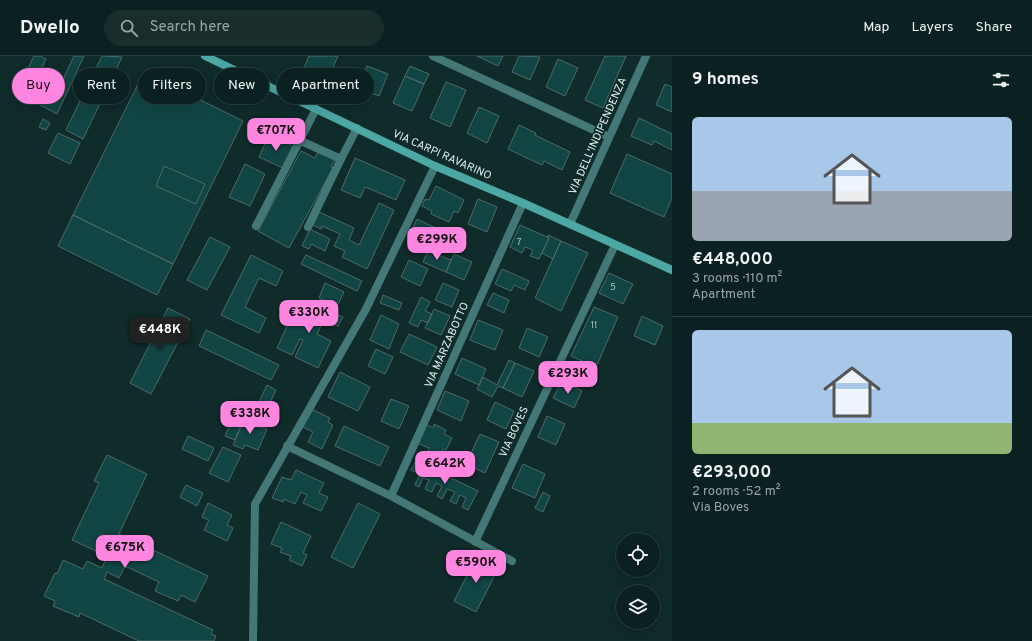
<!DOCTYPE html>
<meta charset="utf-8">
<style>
:root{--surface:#0b2020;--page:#192d2d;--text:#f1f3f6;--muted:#9aa3a5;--line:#2b3e3e;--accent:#fe86e0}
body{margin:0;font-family:Overpass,sans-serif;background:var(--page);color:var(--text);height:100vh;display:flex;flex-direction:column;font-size:15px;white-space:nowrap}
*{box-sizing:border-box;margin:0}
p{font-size:13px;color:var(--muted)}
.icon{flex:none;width:22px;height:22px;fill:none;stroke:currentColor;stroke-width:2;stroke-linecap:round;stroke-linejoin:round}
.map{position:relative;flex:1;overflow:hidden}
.side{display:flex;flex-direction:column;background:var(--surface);width:360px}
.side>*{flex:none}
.banner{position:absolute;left:12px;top:12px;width:380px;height:36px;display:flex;gap:8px}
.buttons{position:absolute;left:616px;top:477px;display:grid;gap:8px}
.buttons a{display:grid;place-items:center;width:44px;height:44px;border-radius:50%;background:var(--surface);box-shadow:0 4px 16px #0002,0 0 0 1px var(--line);font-size:20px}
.price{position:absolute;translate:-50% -34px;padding:0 9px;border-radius:8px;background:var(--accent);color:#111;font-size:13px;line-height:26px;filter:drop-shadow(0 1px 2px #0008)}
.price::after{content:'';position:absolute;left:50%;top:24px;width:12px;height:9px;margin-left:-6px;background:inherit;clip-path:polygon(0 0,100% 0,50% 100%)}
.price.on{background:#222;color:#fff}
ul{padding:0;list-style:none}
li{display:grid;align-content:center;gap:8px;height:212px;padding:0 20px}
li+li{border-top:1px solid var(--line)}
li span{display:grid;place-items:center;height:124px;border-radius:6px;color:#555}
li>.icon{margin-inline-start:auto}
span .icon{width:72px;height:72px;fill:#fffc;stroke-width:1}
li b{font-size:17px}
h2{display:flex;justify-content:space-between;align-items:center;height:48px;padding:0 20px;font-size:17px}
.pill{padding:0 14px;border-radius:18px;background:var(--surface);box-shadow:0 4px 16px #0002,0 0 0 1px var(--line);font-size:14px;line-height:36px}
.pill.on{background:var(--accent);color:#111}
header{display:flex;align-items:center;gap:24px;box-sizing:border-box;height:56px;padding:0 20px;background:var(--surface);border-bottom:1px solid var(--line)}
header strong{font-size:19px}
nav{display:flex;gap:22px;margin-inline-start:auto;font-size:14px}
.search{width:280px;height:36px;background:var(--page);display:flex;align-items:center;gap:10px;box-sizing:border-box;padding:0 14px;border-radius:22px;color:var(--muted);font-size:15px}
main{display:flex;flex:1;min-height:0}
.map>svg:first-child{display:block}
.building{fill:#114544;stroke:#4e6a69}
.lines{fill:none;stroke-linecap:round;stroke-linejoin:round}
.service{stroke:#437876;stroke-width:8}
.minor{stroke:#437876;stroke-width:8}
.tertiary{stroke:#437876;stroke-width:8}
.secondary{stroke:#4da7a4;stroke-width:8}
.labels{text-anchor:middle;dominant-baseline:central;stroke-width:3.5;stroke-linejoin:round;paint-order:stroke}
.number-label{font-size:9px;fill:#adc6c5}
.street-label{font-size:11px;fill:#e1f1f0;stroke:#0f2b2a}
</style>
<header>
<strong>Dwello</strong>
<div class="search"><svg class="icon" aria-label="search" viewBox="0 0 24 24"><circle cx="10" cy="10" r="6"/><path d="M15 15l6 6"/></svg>Search here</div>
<nav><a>Map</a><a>Layers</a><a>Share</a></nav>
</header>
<main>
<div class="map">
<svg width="672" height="585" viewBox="0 0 672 585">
<rect width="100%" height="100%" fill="#0f2b2a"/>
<path class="building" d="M34,0H40L46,3L40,16L38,14L35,20L52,28L48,37L58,42L61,36L58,34L74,0H84L57,58L40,49L44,41L35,37L34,39L27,36L28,33L20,29Z
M102,0L122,1L83,83L66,74Z
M309,0H338L328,22L304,12Z
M477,0H503L498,10Z
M519,0L540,1L530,24L512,16Z
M605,0H626L603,52L585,44Z
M558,3L578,12L565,40L546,31Z
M367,10L388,18L379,40L358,32Z
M410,10L429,18L424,28L405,20Z
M144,16L243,65L173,208L73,159Z
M405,20L424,28L412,55L393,47Z
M446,26L466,34L450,71L430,62Z
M665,28L672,31V56L656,49Z
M479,51L499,60L487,87L467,77Z
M639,62L672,78V94L654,85L652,89L631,80Z
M43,63L50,67L46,74L39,71Z
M519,69L536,77L535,79L570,96L562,114L544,105L542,109L508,93Z
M58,77L80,87L70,108L48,97Z
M269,79L293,90L283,112L259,101Z
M319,94L335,103L331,111L333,112L289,192L258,175L301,95L315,102Z
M627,98L672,118V142L664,161L610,137Z
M355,102L405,124L396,144L365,131L360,142L341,134Z
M245,108L265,118L250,150L229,141Z
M164,110L205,128L196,148L156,130Z
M436,130L464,144L458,157L454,155L449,166L431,158L432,155L422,150L425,143L429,144Z
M478,143L497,151L487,176L468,168Z
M379,147L394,154L367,213L342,201L345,195L334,190L340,178L322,170L321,173L313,169L319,156L354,172L349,184L359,189Z
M73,159L173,208L157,239L58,190Z
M417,163L448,178L438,200L407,185Z
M520,169L549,182L539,203L530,200L533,194L525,191L522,197L510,191Z
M310,173L330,183L325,195L311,188L309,193L302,190Z
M548,179L561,185L553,203L542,197L549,182L548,181Z
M210,181L230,191L207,234L187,224Z
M561,185L588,197L561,255L535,242Z
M428,195L451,204L446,216L423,206Z
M454,198L472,206L464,224L446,216Z
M251,199L283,215L276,230L259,222L245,251L266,262L259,277L221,259Z
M306,199L362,225L357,235L301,208Z
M409,204L428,213L420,230L401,221Z
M502,213L529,225L525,234L514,229L511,235L495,228Z
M609,217L633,228L623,248L599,237Z
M325,227L344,236L337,250L319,242Z
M443,227L459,234L452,251L435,244Z
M493,237L509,244L504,257L487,249Z
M383,239L402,247L399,254L380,247Z
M421,241L430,246L425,255L432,258L428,267L421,264L418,271L409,267Z
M306,244L343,261L338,270L324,264L317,278L331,285L318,312L295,301L303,284L300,283L292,299L277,292L288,268L293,270Z
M594,251L618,261L596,311L571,300Z
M168,252L190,263L151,338L130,327Z
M434,253L450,260L441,279L425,272Z
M381,259L399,268L389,293L370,284Z
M642,260L663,270L655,289L634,280Z
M478,264L503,274L495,294L470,284Z
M527,272L548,281L539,301L519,292Z
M206,274L279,309L271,324L199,290Z
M409,278L437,291L428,309L400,296Z
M376,293L393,301L385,318L368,310Z
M462,302L486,313L479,329L455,318Z
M509,304L515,307L503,332L498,330L492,341L477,333L483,321L497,329Z
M515,307L534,315L522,341L503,332Z
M340,316L370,331L358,355L328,341Z
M562,325L582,335L574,352L553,342Z
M267,329L276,334L266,355L257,350Z
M445,335L469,345L461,365L437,354Z
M391,343L409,350L399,373L381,365Z
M495,346L514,355L506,373L487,364Z
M309,352L330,362L328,366L333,369L322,393L308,386L313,376L301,370Z
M234,359L244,363L235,384L225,380Z
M547,360L565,368L556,389L538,381Z
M244,363L267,373L258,394L245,389L243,393L233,389Z
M426,368L433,372L434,368L446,374L444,378L452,382L446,394L443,393L440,400L428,395L429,392L417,387Z
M344,370L389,391L380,410L335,390Z
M480,378L499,386L485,417L466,408Z
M188,380L214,392L208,405L182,393Z
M223,391L241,399L228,426L209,417Z
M107,399L147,418L119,478L208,520L195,546L181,539L178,545L155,535L159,526L125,510L119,522L107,516L104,523L213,574L211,578L216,580L214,585H139L80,557L79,561L53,550L55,545L44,540L55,517L57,518L63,504L83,513L87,505L102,512L107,500L72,484L99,427L94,425Z
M416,405L478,435L468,454L462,451L466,442L460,439L456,448L450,445L455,436L447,433L442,443L437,440L442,430L436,427L432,436L425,433L429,424L423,422L419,431L415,429L420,418L411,414Z
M523,408L545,418L535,442L512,432Z
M296,414L324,427L319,437L328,441L321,455L303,447L307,439L301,436L295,448L284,443L283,446L272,442L282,421L291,424Z
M186,429L203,437L197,450L180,441Z
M543,436L550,440L543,456L535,452Z
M208,447L232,459L227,469L233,472L227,485L204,474L209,464L202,461Z
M358,447L380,458L353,512L331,501Z
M281,466L311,480L303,497L307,499L302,510L289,504L291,500L280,496L282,492L271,488Z
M477,500L499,511L476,556L454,545Z"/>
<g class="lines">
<path class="service" d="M301,85L341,103L308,171
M341,103L357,72
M256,170L316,53"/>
<path class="minor" d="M433,0L609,81
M570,168L646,0
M287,390L391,440L512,505
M391,440L523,147
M475,486L615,189"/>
<path class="tertiary" d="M253,585L255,448L366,253L435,110"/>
<path class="secondary" d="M205,0L435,110L523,147L672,214"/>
</g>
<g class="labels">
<g class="number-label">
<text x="519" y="186">7</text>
<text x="613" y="231">5</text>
<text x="594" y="269">11</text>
</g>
<g class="street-label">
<text transform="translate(598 80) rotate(-66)">VIA DELL'INDIPENDENZA</text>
<text transform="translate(442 99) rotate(24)">VIA CARPI RAVARINO</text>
<text transform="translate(447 289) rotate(-66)">VIA MARZABOTTO</text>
<text transform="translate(514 376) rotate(-65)">VIA BOVES</text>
</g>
</g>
</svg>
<div class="buttons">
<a><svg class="icon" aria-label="locate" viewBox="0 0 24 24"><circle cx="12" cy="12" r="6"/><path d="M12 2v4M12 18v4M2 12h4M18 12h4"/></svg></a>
<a><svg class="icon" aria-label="layers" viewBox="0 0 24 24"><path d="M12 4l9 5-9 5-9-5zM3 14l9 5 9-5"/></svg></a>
</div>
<b class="price" style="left:276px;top:96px">€707K</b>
<b class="price" style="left:437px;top:205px">€299K</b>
<b class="price" style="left:309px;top:278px">€330K</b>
<b class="price on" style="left:160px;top:295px">€448K</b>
<b class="price" style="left:568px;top:339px">€293K</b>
<b class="price" style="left:250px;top:379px">€338K</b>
<b class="price" style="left:445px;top:429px">€642K</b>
<b class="price" style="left:125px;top:513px">€675K</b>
<b class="price" style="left:476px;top:528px">€590K</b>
<div class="banner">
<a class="pill on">Buy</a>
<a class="pill">Rent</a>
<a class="pill">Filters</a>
<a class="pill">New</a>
<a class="pill">Apartment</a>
</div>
</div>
<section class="side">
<h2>9 homes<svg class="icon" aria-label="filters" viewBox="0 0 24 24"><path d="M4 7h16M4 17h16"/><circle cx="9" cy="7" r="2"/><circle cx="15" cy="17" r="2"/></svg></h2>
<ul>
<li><span style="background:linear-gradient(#a9c7e8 60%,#9aa5b1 0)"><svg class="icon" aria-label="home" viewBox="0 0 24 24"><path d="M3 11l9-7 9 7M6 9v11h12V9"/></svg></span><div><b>€448,000</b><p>3 rooms · 110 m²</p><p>Apartment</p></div></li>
<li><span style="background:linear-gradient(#a9c7e8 75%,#8fb573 0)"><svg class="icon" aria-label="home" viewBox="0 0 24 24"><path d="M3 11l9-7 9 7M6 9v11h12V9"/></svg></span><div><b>€293,000</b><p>2 rooms · 52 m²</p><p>Via Boves</p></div></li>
</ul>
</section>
</main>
